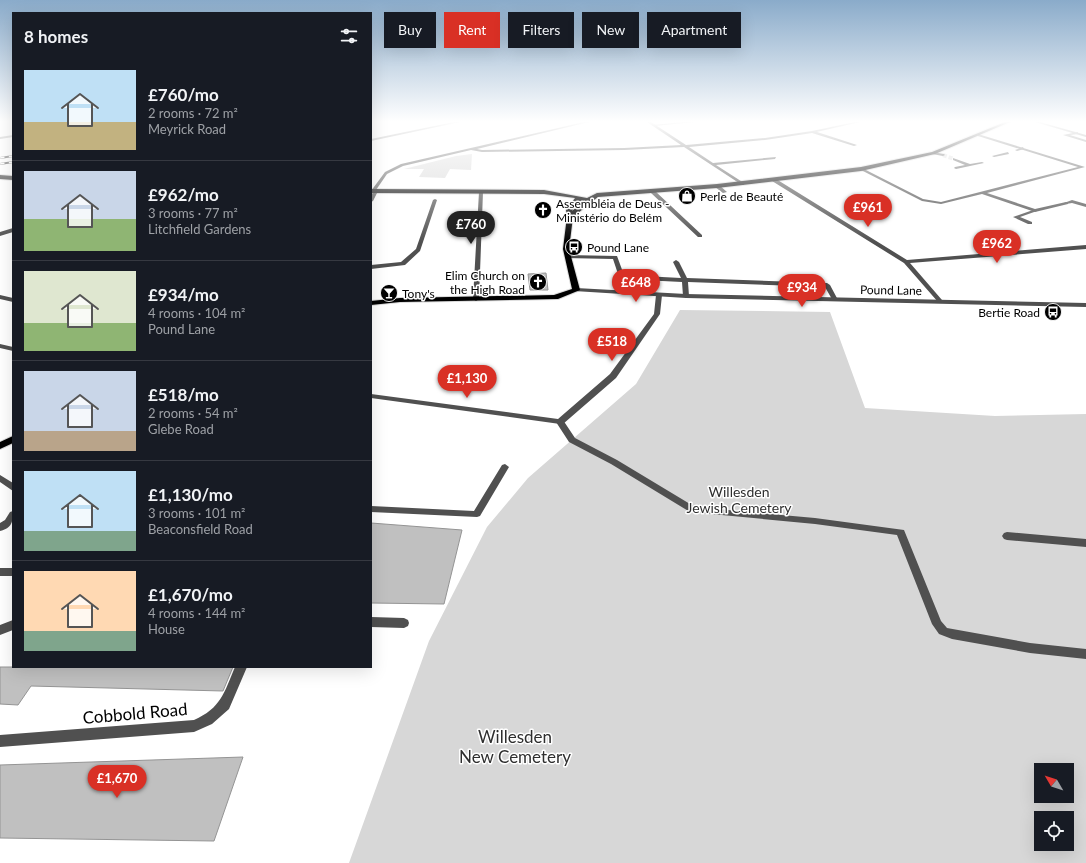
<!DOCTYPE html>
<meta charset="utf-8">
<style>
:root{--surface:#171b24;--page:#242831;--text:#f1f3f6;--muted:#9ea1a6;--line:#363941;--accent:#d93025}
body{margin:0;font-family:Lato,sans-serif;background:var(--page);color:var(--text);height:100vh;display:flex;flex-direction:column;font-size:15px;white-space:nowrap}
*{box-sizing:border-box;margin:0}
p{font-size:13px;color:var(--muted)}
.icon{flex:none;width:22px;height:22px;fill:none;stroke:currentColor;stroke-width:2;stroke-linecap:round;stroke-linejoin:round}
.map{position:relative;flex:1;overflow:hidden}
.sheet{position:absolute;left:12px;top:12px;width:360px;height:656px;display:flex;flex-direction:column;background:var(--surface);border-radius:0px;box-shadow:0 4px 16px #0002}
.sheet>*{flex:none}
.banner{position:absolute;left:384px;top:12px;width:380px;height:36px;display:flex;gap:8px}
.needle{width:26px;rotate:309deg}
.fabs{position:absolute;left:1034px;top:763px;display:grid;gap:8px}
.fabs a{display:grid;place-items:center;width:40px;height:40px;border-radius:0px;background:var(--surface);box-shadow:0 4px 16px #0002;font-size:20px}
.price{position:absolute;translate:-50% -34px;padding:0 9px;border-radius:14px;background:var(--accent);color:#fff;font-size:13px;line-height:26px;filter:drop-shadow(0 1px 2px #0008)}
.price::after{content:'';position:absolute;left:50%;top:24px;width:12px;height:9px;margin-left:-6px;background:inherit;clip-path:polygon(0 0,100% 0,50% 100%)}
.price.selected{background:#222;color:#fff}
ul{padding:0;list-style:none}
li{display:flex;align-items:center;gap:12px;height:100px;padding:0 12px}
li+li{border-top:1px solid var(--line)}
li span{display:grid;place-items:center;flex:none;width:112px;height:80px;border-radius:0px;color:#555}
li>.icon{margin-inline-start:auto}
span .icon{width:48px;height:48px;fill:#fffc;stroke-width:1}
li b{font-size:17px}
h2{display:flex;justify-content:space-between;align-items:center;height:48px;padding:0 12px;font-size:17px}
.chip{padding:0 14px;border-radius:0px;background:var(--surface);box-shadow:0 4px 16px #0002;font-size:14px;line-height:36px}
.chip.selected{background:var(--accent);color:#fff}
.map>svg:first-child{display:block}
.green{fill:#d7d7d7;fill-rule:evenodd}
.building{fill:#c0c0c0;stroke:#949494}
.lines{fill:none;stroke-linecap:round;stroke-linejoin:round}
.minor-tunnel{stroke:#d9d9d9;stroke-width:4;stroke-dasharray:4 2;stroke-linecap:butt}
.primary-casing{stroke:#dbdbdb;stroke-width:2}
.service{fill:#505050;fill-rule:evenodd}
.minor{fill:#505050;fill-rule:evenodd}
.tertiary{fill:#505050;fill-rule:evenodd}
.primary{fill:#000;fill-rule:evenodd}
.rail-casing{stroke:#000;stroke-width:2}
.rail{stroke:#fff;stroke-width:1.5;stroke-dasharray:4.5;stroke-linecap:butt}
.labels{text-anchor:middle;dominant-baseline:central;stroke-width:3;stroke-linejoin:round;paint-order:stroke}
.far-poi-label{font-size:12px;fill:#000;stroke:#fff;text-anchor:start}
.far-street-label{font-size:12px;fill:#000;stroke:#fff}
.park-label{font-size:14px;fill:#2e2e2e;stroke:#fff}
.near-street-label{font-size:17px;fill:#000;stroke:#fff}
.near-park-label{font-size:17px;fill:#2e2e2e;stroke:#fff}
</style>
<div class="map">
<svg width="1086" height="863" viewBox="0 0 1086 863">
<rect width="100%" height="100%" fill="#fff"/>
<path class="green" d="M472,154L471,170L450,169L445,178L419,177L424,169H404L456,156Z
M680,310L830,312L865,408L995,416L1086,414V863H349L429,641L487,527L528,478L636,384ZM1041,770H1067V796H1041ZM1041,818H1067V844H1041Z"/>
<path class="building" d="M546,273L548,290H530L528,274Z
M371,523L462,530L444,604L371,603Z
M0,667H233L223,691L31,686L18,705L0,704Z
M243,757L214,841L0,838V765Z"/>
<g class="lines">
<path class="minor-tunnel" d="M943,155L954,159"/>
<g class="primary-casing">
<path id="primary" d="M1005,122H1010L935,154L861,171L717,188L598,197L573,217L569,249L580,290L558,299L400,302L371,305V301L400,298L554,295L572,289L563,249L567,216L566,210L575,198L544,194L371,193V189L544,190L587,198L597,193L717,184L861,167L932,152ZM584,201L572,211L578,202Z
M0,175L13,176V180L0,179Z
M13,436V443L0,449V442Z"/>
</g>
<path class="service" d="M684,122H695L654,126L652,125Z
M812,131H814L857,145L854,146L812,133Z
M1078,132V134L1070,135L1086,140V142L1063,135Z
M1023,147L1024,149L1017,151L1015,150Z
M1008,152L1009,154L994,157L992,156Z
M715,185H719L727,192L723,193L715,187Z
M435,199L437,200L420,251L405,265L371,269V265L401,262L416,249L433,200Z
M1072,200L1086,204V207L1072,203L1066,204L1064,203Z
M1033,210L1037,211L1020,217L1032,222V224H1028L1013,217Z
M567,255L617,256L624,275L681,278L673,262L676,260L679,262L687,278L827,283L830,285L838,300L837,301H833L825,287L688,282L689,296L686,298L683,296L682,282L622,279L619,277L613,259L565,258V256Z
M0,295L13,298V302L0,299Z
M0,344L13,347V351L0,348Z
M557,420H563L575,438L617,460L695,507L815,518L904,530L941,621L947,628L1030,643L1086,649V659L1030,653L952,639L939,634L932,624L897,535L815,524L690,512L611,464L569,442L556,422Z
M505,464L509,467L480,516L477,517L371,512V506L474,511L502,465Z
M0,475L13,483V491L0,482Z
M13,511C13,522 12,528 0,531V523L5,520L10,512Z
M1007,532L1086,539V547L1007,540L1004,539L1002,536L1004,533Z
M0,568H13V576H0Z
M371,617L404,618L408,620L409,623L408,626L404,628L371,627Z
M13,620V630L0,635V625Z
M235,667H247L229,709L212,724L194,732L0,747V735L194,720C221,708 224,693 235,667Z"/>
<path class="minor" d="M454,122H460L371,141V139Z
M584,122H589L477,149L482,150L624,148L681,145L647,122H651L686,145L765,138L812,131L855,122H860L812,133L765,140L689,147L713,163L776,157L775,159L716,165L744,183V185H742L684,147L624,150L482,152L471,150L403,166L387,174L376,190L378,191L373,201L371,202V196L373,192L371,191L385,172L401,164Z
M1035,122H1040L1086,135V137Z
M978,134L1085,167L987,193L1035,209L1066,202H1068V204L1035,212L982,194L941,204L922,201L859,169L862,168L923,199L941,202L1078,167L978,136Z
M933,152L944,154L945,155L943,156L932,154Z
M953,158L970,164L982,162L984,163L956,169L954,168L955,167L965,165L953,160Z
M772,179H776L907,260L1086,245V249L910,263L942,300L943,301L940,303L938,302L904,263L772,181Z
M481,191L483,192L479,299L476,301L473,299L479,192Z
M651,191H655L702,235V237H698L651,193Z
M13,228V232L0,236V232Z
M659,293L662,295L660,314L616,378L563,424H560L371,398V394L558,419L610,374L654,314L656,295Z"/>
<path class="tertiary" d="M13,135V137L0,139V137Z
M576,288L686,294L1086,303V307L686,298L574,291L573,290Z"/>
<use href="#primary" class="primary"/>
<g class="rail-casing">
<path id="rail" d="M0,158L13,156
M0,164L13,162"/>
</g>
<use href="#rail" class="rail"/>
</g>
<linearGradient id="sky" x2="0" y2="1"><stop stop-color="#8aabca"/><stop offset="0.5" stop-color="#fff"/><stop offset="1" stop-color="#fff" stop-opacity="0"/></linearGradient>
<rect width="1086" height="243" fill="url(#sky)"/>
<defs>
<g id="shop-disc" transform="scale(0.9)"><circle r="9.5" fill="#000" stroke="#fff"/><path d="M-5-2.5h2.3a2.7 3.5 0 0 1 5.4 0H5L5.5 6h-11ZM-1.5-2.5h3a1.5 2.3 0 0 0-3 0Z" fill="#fff"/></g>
<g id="church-disc" transform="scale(0.9)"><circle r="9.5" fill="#000" stroke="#fff"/><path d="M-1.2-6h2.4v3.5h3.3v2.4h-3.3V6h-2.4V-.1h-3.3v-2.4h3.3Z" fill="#fff"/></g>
<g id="bus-disc" transform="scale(0.9)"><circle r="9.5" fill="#000" stroke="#fff"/><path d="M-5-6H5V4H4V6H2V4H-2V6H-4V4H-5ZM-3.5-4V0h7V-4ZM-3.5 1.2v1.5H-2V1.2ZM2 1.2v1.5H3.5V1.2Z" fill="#fff"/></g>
<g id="bar-disc" transform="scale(0.9)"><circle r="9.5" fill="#000" stroke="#fff"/><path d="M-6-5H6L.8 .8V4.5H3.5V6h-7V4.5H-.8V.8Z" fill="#fff"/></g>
</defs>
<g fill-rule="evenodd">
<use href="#shop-disc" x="687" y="196"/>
<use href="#church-disc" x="543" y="210"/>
<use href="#bus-disc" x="574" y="247"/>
<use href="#church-disc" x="538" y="282"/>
<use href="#bar-disc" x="389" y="293"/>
<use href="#bus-disc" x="1053" y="312"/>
</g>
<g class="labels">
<g class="far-poi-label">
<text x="700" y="196">Perle de Beauté</text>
<text x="556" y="203">Assembléia de Deus -<tspan x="556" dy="14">Ministério do Belém</tspan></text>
<text x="587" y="247">Pound Lane</text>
<text x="525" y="275" text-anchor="end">Elim Church on<tspan x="525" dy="14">the High Road</tspan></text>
<text x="402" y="293">Tony's</text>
<text x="1040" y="312" text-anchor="end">Bertie Road</text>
</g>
<g class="far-street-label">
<text transform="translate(891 290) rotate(1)">Pound Lane</text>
</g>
<g class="park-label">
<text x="739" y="491">Willesden<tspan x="739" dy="16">Jewish Cemetery</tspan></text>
</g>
<g class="near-street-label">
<text transform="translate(135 713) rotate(-5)">Cobbold Road</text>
</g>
<g class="near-park-label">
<text x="515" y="736">Willesden<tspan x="515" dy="20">New Cemetery</tspan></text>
</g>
</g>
</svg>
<div class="fabs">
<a><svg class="needle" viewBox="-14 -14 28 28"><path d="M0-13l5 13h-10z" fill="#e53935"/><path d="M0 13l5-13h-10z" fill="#9ea1a6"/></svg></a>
<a><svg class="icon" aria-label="locate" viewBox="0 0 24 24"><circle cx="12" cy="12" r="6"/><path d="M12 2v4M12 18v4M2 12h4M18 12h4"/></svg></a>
</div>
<b class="price" style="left:868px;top:228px">£961</b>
<b class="price selected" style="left:471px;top:245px">£760</b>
<b class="price" style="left:997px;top:264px">£962</b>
<b class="price" style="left:636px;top:303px">£648</b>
<b class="price" style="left:802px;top:308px">£934</b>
<b class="price" style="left:612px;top:362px">£518</b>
<b class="price" style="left:467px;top:399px">£1,130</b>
<b class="price" style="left:117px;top:799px">£1,670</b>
<div class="banner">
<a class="chip">Buy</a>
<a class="chip selected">Rent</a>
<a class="chip">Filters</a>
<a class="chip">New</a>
<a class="chip">Apartment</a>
</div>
<section class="sheet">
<h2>8 homes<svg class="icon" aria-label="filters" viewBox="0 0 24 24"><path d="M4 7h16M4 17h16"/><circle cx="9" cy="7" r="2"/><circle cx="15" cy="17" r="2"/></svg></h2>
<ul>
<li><span style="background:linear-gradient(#bfe0f5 65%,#c2b280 0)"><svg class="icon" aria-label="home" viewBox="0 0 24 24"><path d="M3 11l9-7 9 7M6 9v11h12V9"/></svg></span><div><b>£760/mo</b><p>2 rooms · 72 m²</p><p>Meyrick Road</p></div></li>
<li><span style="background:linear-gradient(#c9d6e8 60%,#8fb573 0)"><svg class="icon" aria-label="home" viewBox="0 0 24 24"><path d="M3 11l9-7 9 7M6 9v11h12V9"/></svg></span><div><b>£962/mo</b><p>3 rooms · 77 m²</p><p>Litchfield Gardens</p></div></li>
<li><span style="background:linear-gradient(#dfe7d0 65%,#8fb573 0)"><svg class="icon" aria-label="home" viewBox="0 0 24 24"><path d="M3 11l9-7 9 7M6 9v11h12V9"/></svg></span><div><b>£934/mo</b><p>4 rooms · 104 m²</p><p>Pound Lane</p></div></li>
<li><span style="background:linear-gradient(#c9d6e8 75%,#b9a48a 0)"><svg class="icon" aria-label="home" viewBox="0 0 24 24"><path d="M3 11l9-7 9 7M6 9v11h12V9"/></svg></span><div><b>£518/mo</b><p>2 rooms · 54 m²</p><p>Glebe Road</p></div></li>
<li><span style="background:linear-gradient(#bfe0f5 75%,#7fa58c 0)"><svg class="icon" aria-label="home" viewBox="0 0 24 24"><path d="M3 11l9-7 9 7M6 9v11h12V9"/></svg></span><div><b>£1,130/mo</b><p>3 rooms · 101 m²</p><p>Beaconsfield Road</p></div></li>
<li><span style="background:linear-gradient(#ffd9b3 75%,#7fa58c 0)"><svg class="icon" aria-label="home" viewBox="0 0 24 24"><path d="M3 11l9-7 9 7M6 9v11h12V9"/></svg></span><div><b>£1,670/mo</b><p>4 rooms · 144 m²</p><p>House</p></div></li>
</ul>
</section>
</div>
